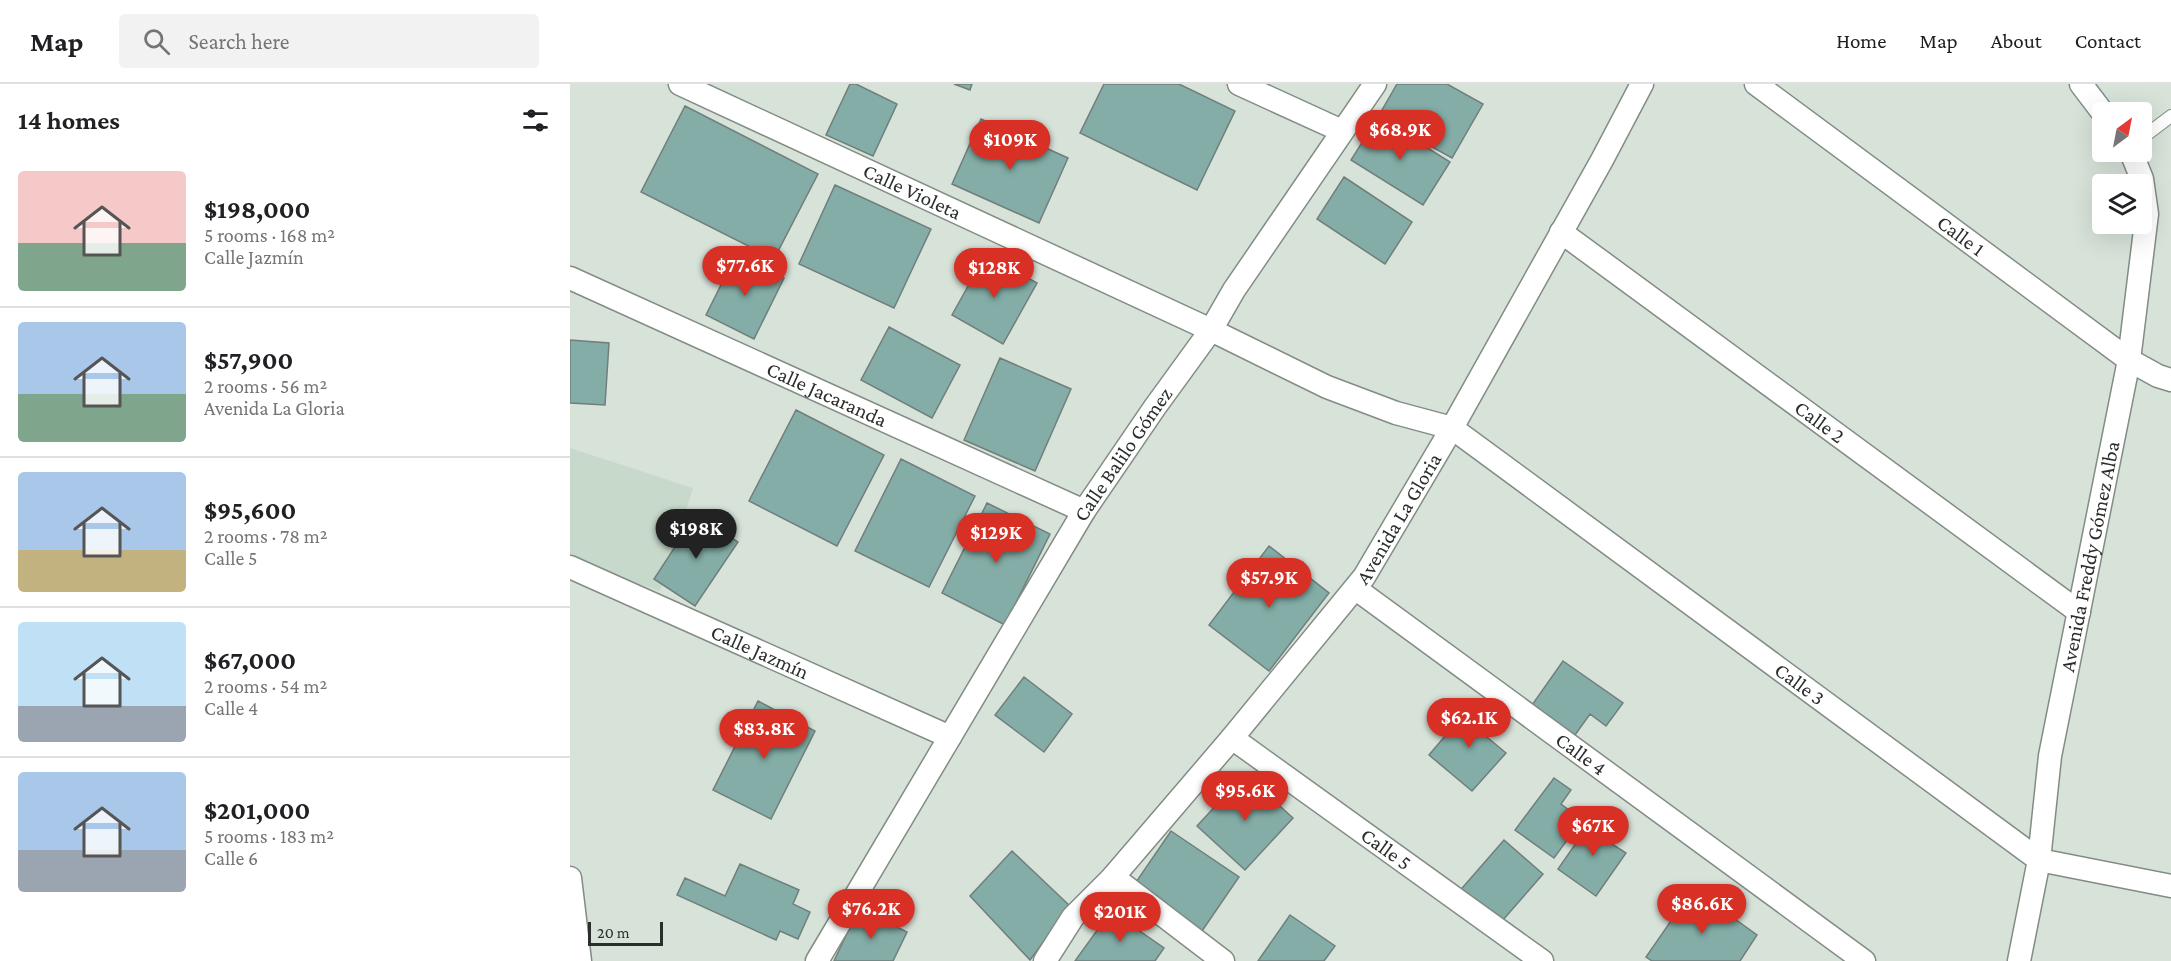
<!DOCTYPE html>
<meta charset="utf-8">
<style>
:root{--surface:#fff;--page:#f2f2f2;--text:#202124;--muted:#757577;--line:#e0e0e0;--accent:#d93025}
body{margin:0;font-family:"Crimson Pro",serif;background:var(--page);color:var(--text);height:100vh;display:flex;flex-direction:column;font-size:22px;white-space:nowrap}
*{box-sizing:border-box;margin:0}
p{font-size:20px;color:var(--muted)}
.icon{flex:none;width:33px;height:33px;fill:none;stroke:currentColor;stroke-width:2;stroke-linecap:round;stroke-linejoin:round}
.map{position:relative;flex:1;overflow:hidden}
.details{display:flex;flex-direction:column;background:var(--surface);width:570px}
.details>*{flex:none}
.needle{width:39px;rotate:32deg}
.tools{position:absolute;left:1522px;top:18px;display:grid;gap:12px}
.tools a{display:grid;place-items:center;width:60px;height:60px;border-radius:6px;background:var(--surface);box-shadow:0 6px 24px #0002;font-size:30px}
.scale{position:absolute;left:18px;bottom:15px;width:75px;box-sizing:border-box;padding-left:6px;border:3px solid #2b2f2c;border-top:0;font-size:16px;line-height:21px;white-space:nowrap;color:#2b2f2c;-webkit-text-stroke:4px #d7e2d9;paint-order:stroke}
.price{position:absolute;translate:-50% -51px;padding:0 14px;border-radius:21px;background:var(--accent);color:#fff;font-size:20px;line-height:39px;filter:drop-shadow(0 2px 3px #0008)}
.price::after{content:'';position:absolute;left:50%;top:36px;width:18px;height:14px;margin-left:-9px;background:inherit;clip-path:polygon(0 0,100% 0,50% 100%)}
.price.active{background:#222;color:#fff}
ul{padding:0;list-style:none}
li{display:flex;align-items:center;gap:18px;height:150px;padding:0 18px}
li+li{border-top:2px solid var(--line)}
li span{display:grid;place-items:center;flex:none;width:168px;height:120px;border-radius:6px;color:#555}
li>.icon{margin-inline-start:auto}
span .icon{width:72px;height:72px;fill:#fffc;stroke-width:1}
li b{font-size:26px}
h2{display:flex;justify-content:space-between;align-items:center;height:72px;padding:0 18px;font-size:26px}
header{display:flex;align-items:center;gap:36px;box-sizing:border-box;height:84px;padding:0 30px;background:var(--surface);border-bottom:2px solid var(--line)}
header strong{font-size:28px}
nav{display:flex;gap:33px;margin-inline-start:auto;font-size:21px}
.search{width:420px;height:54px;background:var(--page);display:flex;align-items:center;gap:15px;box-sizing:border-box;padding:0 21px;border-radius:6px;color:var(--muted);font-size:22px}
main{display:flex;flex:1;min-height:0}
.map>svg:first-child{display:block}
.built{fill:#c7d9cb}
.building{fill:#83ada6;stroke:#717e7c;stroke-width:1.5}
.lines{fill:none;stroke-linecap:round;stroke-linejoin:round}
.service-casing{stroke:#828c84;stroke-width:14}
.minor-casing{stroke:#828c84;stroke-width:25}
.service{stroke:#fff;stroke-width:12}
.minor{stroke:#fff;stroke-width:22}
.labels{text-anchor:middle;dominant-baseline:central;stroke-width:5;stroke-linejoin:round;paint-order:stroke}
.street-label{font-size:21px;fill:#2b2f2c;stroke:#d7e2d9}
</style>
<header>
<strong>Map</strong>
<div class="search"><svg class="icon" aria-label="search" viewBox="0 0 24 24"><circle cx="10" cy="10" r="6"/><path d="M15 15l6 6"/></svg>Search here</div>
<nav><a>Home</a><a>Map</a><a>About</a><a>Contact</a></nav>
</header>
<main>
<section class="details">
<h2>14 homes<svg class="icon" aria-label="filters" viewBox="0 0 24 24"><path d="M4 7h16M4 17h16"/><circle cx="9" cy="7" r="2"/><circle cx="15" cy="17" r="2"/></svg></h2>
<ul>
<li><span style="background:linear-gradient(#f6c9c9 60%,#7fa58c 0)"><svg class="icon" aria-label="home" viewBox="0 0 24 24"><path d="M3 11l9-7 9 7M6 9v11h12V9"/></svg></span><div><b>$198,000</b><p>5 rooms · 168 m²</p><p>Calle Jazmín</p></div></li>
<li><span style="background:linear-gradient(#a9c7e8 60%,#7fa58c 0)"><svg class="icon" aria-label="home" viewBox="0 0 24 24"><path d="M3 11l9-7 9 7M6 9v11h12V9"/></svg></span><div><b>$57,900</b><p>2 rooms · 56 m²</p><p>Avenida La Gloria</p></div></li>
<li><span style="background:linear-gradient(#a9c7e8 65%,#c2b280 0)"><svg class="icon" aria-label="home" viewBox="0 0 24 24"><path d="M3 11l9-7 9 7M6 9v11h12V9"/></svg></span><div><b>$95,600</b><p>2 rooms · 78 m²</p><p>Calle 5</p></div></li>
<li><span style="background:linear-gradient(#bfe0f5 70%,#9aa5b1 0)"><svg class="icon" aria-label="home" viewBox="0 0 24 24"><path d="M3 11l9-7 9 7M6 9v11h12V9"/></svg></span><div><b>$67,000</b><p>2 rooms · 54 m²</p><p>Calle 4</p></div></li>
<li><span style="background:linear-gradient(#a9c7e8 65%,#9aa5b1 0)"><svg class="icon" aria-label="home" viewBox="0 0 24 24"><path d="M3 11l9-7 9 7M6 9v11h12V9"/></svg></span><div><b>$201,000</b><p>5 rooms · 183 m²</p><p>Calle 6</p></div></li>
</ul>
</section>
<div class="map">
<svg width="1601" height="877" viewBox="0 0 1601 877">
<rect width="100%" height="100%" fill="#d7e2d9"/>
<path class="built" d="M0,364L123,404L90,507L30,487L0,473Z"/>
<path class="building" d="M280,0H286L327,20L303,72L256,51Z
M384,0H402L400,6Z
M534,0H609L665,27L627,106L510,49Z
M827,0H877L913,20L882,74L808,33Z
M115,22L248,90L204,175L71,108Z
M808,33L880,78L853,121L781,76Z
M411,35L498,74L469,139L382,100Z
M774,93L842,138L815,180L747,135Z
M265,101L361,145L324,224L229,180Z
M416,170L467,199L433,260L382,231Z
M166,171L214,194L184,255L136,231Z
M319,243L390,281L362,334L291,296Z
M0,256L39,259L35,321L0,319Z
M430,274L501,305L465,387L394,356Z
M226,326L314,371L267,462L179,417Z
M331,375L405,412L359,503L285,467Z
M417,419L480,450L435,541L372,509Z
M126,431L168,458L125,522L84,495Z
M699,462L759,509L699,587L639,541Z
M993,577L1053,619L1036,642L1020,630L1005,651L962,621Z
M454,593L502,630L474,668L425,631Z
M188,617L245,647L201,735L143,706Z
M904,618L923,634L911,648L936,669L902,707L859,671Z
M675,690L723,734L675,786L627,742Z
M984,694L1001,706L991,720L1012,736L984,774L945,746Z
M1027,729L1044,740L1034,755L1056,769L1026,812L988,785Z
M601,747L669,793L630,850L562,804Z
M934,756L973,790L926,844L887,810Z
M442,767L500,822L460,876L400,812Z
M170,780L229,806L223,820L240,828L228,855L210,847L206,856L107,811L115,794L155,812Z
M1123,805L1187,851L1170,877H1082L1076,873Z
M289,824L337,848L323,877H264Z
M541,827L594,864L585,877H505Z
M720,831L765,862L754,877H688Z"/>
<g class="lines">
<g class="service-casing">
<path id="service" d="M1572,54L1601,32"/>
</g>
<g class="minor-casing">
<g id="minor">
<path id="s1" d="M110,0L641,246L757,303L826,329L882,344L1469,776L1601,802"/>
<path d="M669,0L772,47"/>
<path id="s2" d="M1186,0L1559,276L1588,292L1601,296"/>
<path d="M1511,0L1533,29"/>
<path id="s3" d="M991,148L1509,528"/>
<path id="s4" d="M0,194L514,427"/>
<path id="s5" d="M0,483L380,653"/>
<path id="s6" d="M786,505L1294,877"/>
<path id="s7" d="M662,654L972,877"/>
<path d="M543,793L653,877"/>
<path d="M0,794L10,877"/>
<path id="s8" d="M247,877L514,427L585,323L641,246L664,206L805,0"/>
<path id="s9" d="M475,877L503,833L543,793L662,654L794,493L882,344L1032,76L1072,0"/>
<path id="s10" d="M1449,877L1469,776L1480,672L1559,276L1577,130L1572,95L1561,68"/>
</g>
</g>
<use href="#service" class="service"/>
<use href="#minor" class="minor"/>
</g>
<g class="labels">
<g class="street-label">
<text stroke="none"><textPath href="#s1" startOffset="256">Calle Violeta</textPath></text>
<text stroke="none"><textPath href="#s2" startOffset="255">Calle 1</textPath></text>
<text stroke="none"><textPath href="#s4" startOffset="282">Calle Jacaranda</textPath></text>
<text stroke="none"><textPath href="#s3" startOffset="321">Calle 2</textPath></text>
<text stroke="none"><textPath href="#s8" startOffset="592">Calle Balilo Gómez</textPath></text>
<text stroke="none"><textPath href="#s9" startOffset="568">Avenida La Gloria</textPath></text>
<text stroke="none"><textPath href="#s10" startOffset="411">Avenida Freddy Gómez Alba</textPath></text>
<text stroke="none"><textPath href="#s5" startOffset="208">Calle Jazmín</textPath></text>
<text stroke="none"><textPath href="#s1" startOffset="1278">Calle 3</textPath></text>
<text stroke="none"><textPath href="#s6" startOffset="279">Calle 4</textPath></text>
<text stroke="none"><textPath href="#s7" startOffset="190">Calle 5</textPath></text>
</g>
</g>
</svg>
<div class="tools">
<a><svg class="needle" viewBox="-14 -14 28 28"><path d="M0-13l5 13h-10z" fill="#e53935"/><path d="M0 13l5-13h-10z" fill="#757577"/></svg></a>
<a><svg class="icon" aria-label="layers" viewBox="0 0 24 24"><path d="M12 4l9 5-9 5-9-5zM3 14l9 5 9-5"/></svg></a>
</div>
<div class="scale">20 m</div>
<b class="price" style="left:830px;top:77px">$68.9K</b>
<b class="price" style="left:440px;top:87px">$109K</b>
<b class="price" style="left:175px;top:213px">$77.6K</b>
<b class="price" style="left:424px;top:215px">$128K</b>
<b class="price active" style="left:126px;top:476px">$198K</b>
<b class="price" style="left:426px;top:480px">$129K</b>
<b class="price" style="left:699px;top:525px">$57.9K</b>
<b class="price" style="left:899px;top:665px">$62.1K</b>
<b class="price" style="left:194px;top:676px">$83.8K</b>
<b class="price" style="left:675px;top:738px">$95.6K</b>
<b class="price" style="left:1023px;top:773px">$67K</b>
<b class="price" style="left:1132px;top:851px">$86.6K</b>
<b class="price" style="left:301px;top:856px">$76.2K</b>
<b class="price" style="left:550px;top:859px">$201K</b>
</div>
</main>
